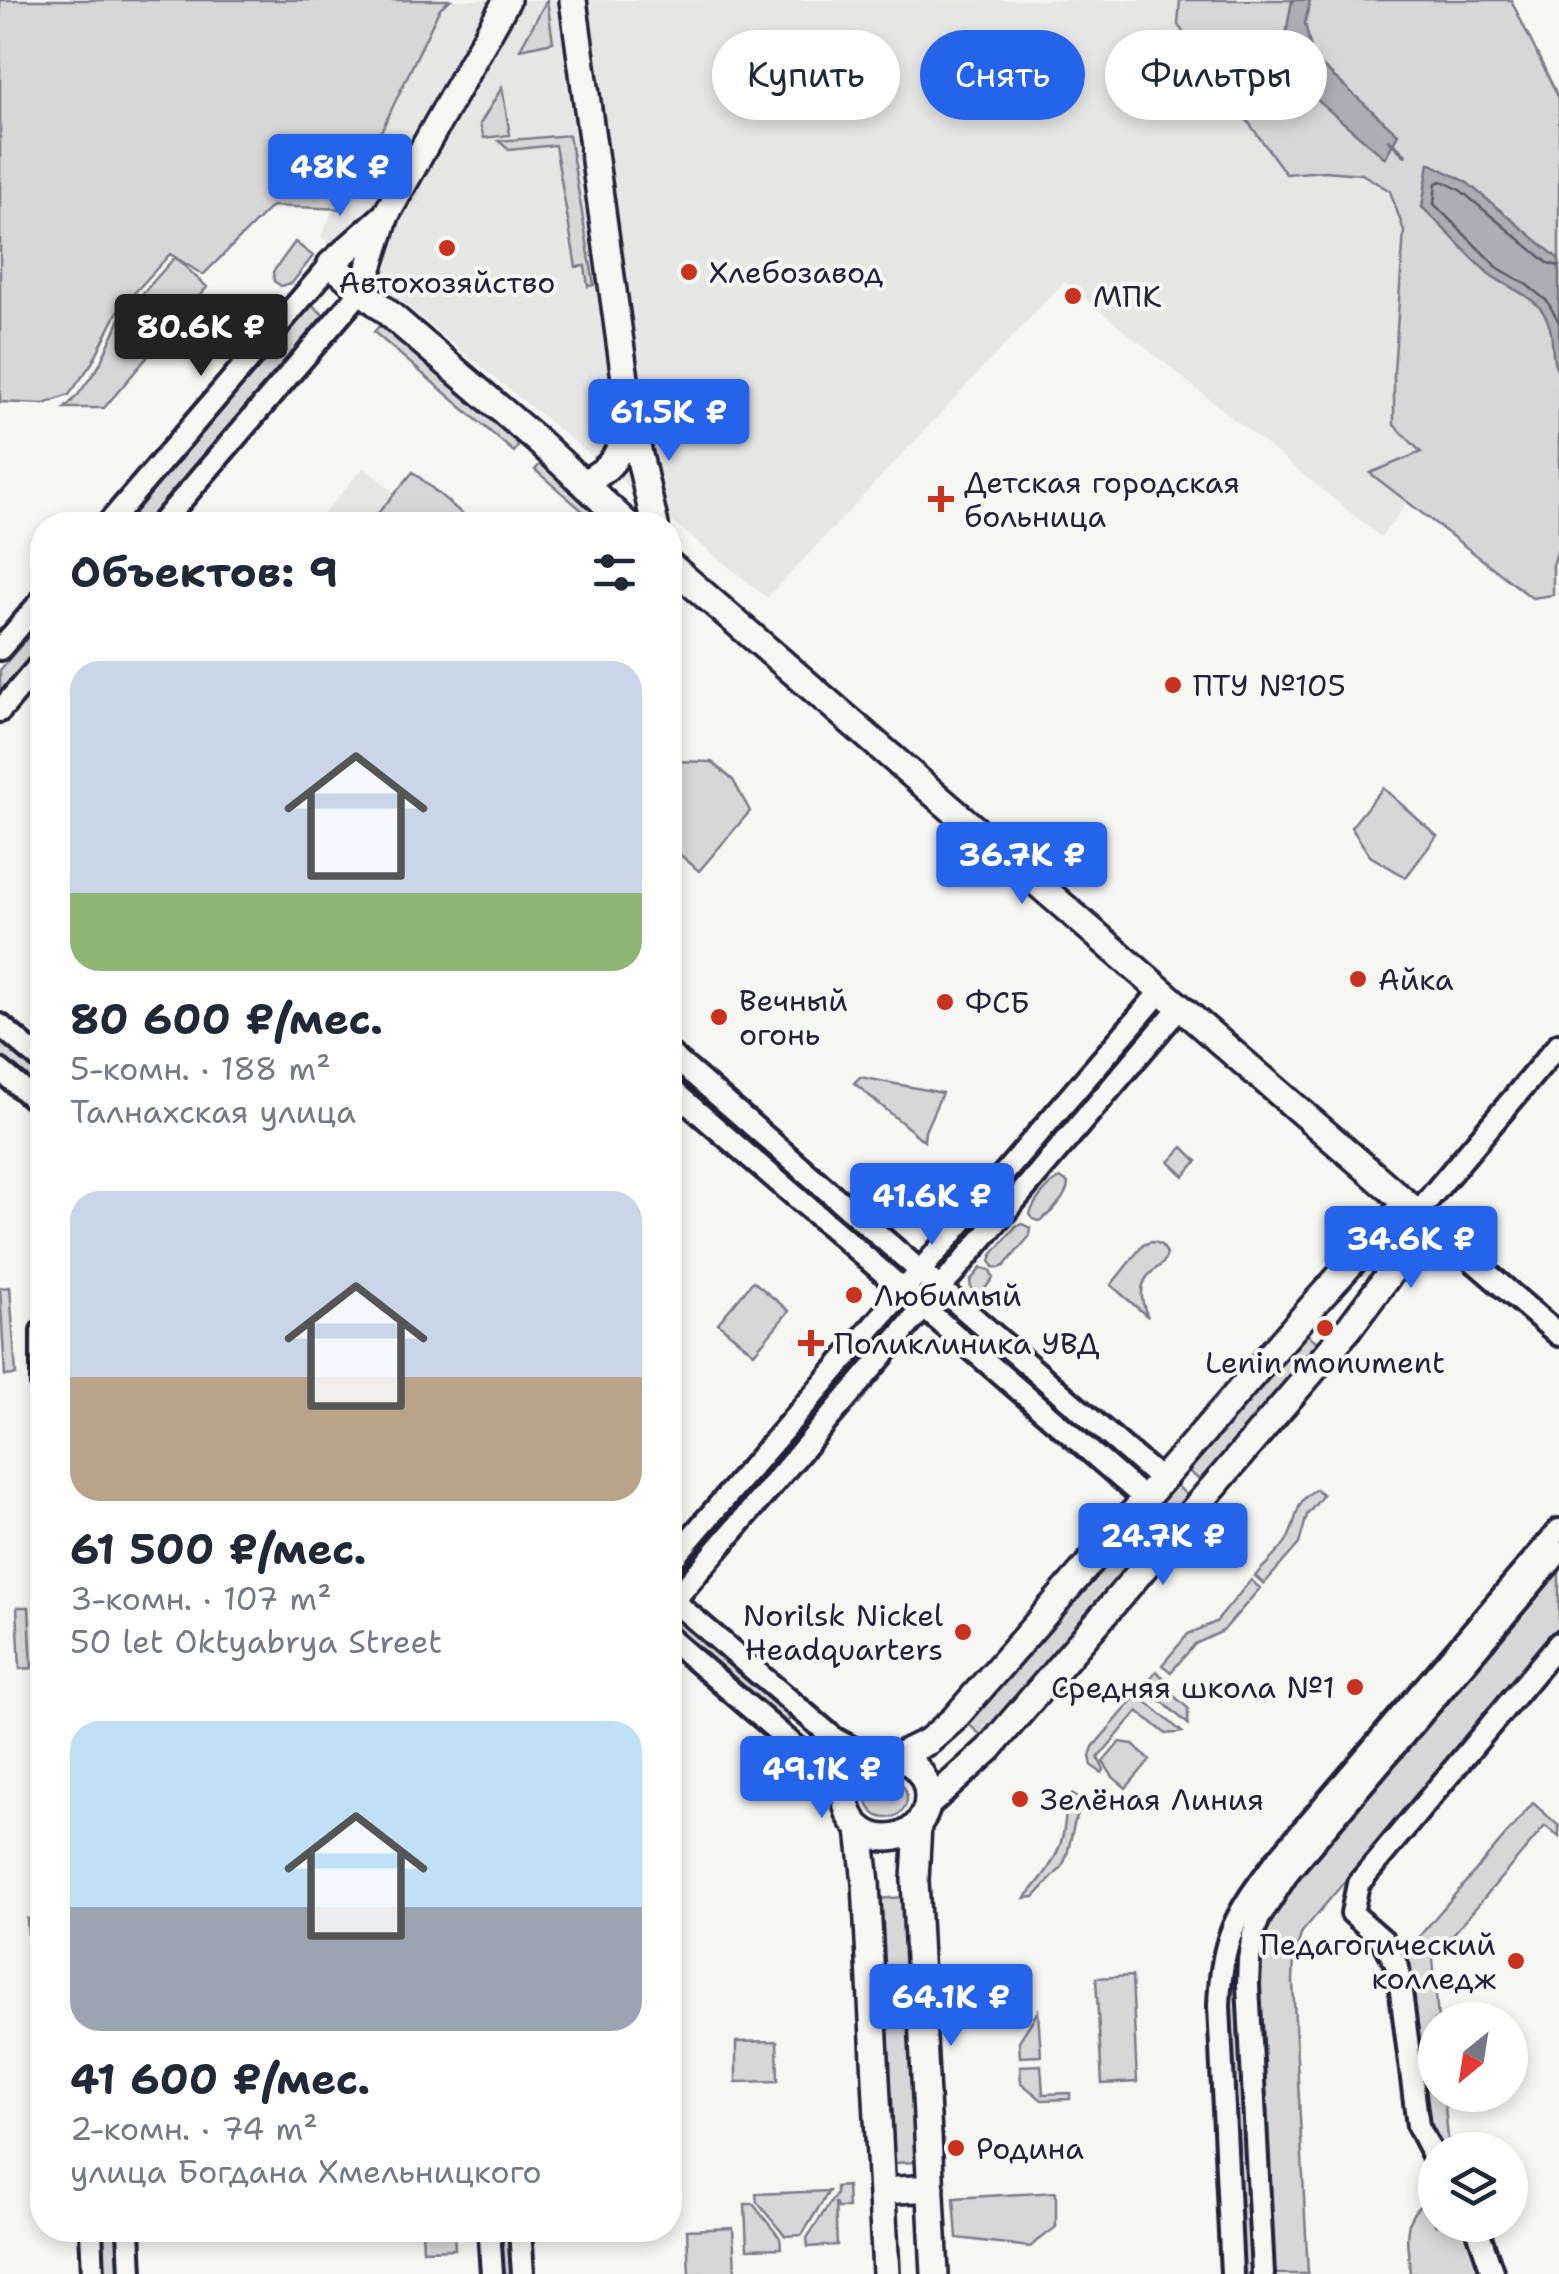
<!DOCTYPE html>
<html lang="ru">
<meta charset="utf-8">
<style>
:root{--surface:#fff;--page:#f2f2f3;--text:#1f2937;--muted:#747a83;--accent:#2563eb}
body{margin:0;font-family:"Shantell Sans",sans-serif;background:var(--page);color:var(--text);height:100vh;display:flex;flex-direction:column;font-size:38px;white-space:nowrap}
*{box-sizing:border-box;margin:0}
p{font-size:32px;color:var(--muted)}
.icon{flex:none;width:55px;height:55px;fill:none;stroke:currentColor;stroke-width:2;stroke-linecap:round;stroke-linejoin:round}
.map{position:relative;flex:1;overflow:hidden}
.panel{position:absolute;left:30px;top:512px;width:652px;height:1730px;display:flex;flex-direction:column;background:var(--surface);border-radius:40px;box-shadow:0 5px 15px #0003}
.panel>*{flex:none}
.guide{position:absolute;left:712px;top:30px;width:695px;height:90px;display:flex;gap:20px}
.needle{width:65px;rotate:210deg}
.tools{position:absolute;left:1418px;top:2002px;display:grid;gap:20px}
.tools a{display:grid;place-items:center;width:110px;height:110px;border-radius:50%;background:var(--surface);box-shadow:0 5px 15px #0003;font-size:50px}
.price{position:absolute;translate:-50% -85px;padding:0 22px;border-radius:10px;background:var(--accent);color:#fff;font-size:32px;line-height:65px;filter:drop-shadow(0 2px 5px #0008)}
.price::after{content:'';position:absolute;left:50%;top:60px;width:30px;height:22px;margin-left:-15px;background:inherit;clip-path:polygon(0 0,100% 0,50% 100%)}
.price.on{background:#222;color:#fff}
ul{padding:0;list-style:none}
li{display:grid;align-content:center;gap:20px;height:530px;padding:0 40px}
li span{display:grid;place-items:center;height:310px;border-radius:30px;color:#555}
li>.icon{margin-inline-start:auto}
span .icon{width:180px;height:180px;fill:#fffc;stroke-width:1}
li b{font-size:42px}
h2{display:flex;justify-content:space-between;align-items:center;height:120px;padding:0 40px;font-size:42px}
.tag{padding:0 35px;border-radius:45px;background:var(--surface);box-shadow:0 5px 15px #0003;font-size:35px;line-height:90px}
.tag.on{background:var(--accent);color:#fff}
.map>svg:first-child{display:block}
.built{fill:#e6e6e4}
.green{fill:#d7d7d7;stroke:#7c7c89;stroke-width:2.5}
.water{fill:#adadb3;stroke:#757583;stroke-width:2.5}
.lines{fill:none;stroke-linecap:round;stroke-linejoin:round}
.shore{stroke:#5a5a6b;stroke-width:2.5}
.stream{stroke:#757583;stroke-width:4}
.minor-casing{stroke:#22223b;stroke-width:28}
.major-casing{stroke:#22223b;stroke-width:32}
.minor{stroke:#f6f6f2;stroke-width:20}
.major{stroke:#f6f6f2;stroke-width:25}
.poi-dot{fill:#c8321e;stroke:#f6f6f2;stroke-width:4}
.labels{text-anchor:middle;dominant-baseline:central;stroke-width:8;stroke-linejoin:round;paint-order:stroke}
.poi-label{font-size:30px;fill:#22223b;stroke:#f6f6f2;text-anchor:start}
</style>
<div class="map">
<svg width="1559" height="2274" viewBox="0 0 1559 2274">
<rect width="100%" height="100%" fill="#f6f6f2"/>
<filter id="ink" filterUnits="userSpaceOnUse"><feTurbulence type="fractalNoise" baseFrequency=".01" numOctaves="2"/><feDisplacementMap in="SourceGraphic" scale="20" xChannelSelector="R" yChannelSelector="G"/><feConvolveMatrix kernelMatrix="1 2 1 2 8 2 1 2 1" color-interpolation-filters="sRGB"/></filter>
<g filter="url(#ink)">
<path class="built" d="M423,0H1446L1449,449L1381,537L1064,282L767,598L321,237Z
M364,467L395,493L413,472L466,517L460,525H314Z"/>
<path class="green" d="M0,0H450L440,8L344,209L272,206L203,275L175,257L207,287L104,408H65L78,395L99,366L120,319L175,257L170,254L118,311L92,363L69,395L44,404L0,402Z
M547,0L553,42L520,49Z
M1180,0H1511L1559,99V547L1553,565V595L1532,598L1370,473L1421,452L1394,425V371L1404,231L1390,191L1362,174L1324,171L1286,174L1178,25Z
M502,87L510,135L484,138L480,124Z
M569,135L594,285L588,286L585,266L576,267L555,145L509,150L499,141Z
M295,242L313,256L292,283L281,286L274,281L273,272Z
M312,305L324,315L144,525H124Z
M379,326L392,331L521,442L514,452L374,332Z
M543,461L613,525H599L535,470Z
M413,472L466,517L460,525H368Z
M42,621V643L0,692V670Z
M670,761L712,762L733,780L750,811L699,871L670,846Z
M1383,788L1437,836L1406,877L1370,856L1351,827Z
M1153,1013L1159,1018L944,1271L940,1272L936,1267Z
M0,1037L42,1074V1093L0,1056Z
M860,1077L942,1093L925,1131L924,1141L854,1083Z
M726,1112L905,1270L904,1274L900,1276L719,1121Z
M1183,1147L1197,1161L1184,1176L1169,1162Z
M1060,1178L1068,1183C1068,1196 1050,1215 1039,1221L1033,1219L1030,1214C1034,1201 1049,1184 1060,1178Z
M1022,1224L1030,1228L1029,1237L1004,1266L999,1268L993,1267L990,1261L992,1255L1016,1226Z
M1150,1242C1159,1242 1163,1245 1167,1254C1164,1265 1160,1265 1152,1272C1137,1284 1141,1302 1148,1317L1111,1285L1143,1245Z
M981,1268L990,1270L993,1278L984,1290L975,1292L971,1288L970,1281Z
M753,1281L789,1311L754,1353L718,1323Z
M10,1287L16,1375L5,1376L0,1288Z
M941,1303H945L1130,1466L1129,1470L1125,1472L937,1309Z
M901,1306L907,1312L798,1443L789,1436Z
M1303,1331L1320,1344L1202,1482L1185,1468Z
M784,1441L793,1449L679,1581L673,1578L674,1572Z
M1173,1482L1189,1497L1163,1527L1147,1512Z
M1316,1489L1323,1495L1307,1515L1299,1544L1264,1584L1255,1576C1265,1564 1281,1551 1288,1538C1299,1517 1293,1503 1316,1489Z
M1135,1526L1152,1540L983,1737L966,1722Z
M1559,1568V1628L1302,1932L1294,1956L1293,1982L1308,2274H1272L1257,1974C1260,1936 1269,1921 1286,1888Z
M1251,1580L1260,1588L1223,1631L1195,1644L1171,1672L1162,1665L1188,1634L1216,1622Z
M17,1607H29L32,1668L20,1669Z
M680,1622H686L791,1713L789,1720L783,1723L675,1631Z
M1156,1671L1165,1679L1161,1685L1188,1708V1724L1151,1692C1147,1683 1150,1679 1156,1671Z
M1138,1698L1144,1700L1182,1732L1166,1734L1138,1711L1098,1758L1104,1770L1102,1773L1092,1766L1090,1756L1093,1747L1133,1700Z
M1120,1742L1133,1744L1150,1760L1126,1788L1113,1777L1103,1762Z
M867 1798a20 20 0 1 1 40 0a20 20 0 1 1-40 0Z
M1072,1794L1083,1801L1074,1824L1067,1855L1062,1867L1034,1897L1025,1898C1042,1879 1058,1859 1063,1834C1066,1820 1065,1807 1072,1794Z
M1533,1803L1559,1826V1837L1545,1826L1433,1958L1438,2020H1435V2095H1444L1449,2150H1443L1425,2124L1406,1952Z
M904,1897L918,2162L892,2163L878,1899Z
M1257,1900L1242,1940L1239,1960L1254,2274H1240L1227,1999L1234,1947Z
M41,1918L42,1951H29L27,1919Z
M1132,1976L1137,2082L1102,2084L1096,1978Z
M1038,2011L1041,2056L1020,2057L1019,2041Z
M777,2041L778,2081L736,2082V2042Z
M1041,2065L1043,2094L1070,2093V2099L1042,2100L1021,2083L1020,2066Z
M847,2186L848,2208H837L835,2202L837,2245L808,2247L807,2238L836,2194V2187Z
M829,2191L802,2235L785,2236L757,2202L756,2194Z
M1056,2192V2227L1030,2247L957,2238L954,2198Z
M1435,2197V2225H1466L1482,2274H1410C1408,2241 1398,2212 1435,2197Z
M745,2204H753L780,2238L781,2248L747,2249Z
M733,2228L735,2274H689L687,2230Z
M103,2230H118L120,2274H105Z
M422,2230H454L455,2249L423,2250Z
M496,2230H513L515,2274H499Z"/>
<path class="water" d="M1292,0H1310L1305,23L1313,58L1398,134L1385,158L1296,82C1280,50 1286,34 1292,0Z
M1429,163L1465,181L1559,259V373C1547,356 1559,331 1540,308C1526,292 1504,286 1488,273C1465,252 1444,228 1422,207Z"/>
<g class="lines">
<path class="shore" d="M1559,266L1548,263L1460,190L1442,181L1436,183L1434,204L1497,267L1527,285L1547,301L1559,322"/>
<path class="stream" d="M1389,140L1405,155"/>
<g class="minor-casing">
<path id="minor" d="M107,525L331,264
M160,525L362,290
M0,649L42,600
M0,711L42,662
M0,1025L42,1061
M670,1054L1161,1480
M0,1070L42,1106
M670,1088L1145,1499
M1417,1213L1559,1044
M1428,1222L1559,1335
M42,1331V1386
M670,1562L1161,991
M670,1598L835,1739L873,1759
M670,1605L1180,1007
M670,1639L846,1790
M1435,2159L1418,2126L1398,1968L1384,1941L1352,1913L1358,1884L1559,1643
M1476,2225L1493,2274
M91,2230L93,2274
M129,2230L131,2274
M489,2230L492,2274
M520,2230L523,2274
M1232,2274L1219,2006C1221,1938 1236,1913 1276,1861L1559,1530
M1263,2274L1248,1985L1249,1960L1253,1934L1259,1918L1289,1871L1559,1552"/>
</g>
<g class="major-casing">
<path id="major" d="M573,0L630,415L655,525
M386,215L331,264L539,442L628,525
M362,290L386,215L507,0
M583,483C617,467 620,451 630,417
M670,565L1428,1222L1350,1327L989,1749L928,1804
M846 1797a41 41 0 1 1 82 0a41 41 0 1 1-82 0Z
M896,1757L929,1741L954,1719L1318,1300L1406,1203
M918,1824L915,1880L935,2274
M860,1829L866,1883L886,2274
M882,2191L931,2188"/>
</g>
<use href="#minor" class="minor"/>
<use href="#major" class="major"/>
</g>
</g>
<g class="poi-dot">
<circle cx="447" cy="248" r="10"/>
<circle cx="689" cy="272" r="10"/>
<circle cx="1073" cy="296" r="10"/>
<path d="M936 484h10v10h10v10h-10v10h-10v-10h-10v-10h10z"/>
<circle cx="1173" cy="685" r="10"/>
<circle cx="1358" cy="979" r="10"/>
<circle cx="945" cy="1002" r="10"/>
<circle cx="719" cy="1017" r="10"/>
<circle cx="854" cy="1295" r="10"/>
<circle cx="1325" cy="1328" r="10"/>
<path d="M806 1328h10v10h10v10h-10v10h-10v-10h-10v-10h10z"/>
<circle cx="963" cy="1632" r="10"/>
<circle cx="1355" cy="1687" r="10"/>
<circle cx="1020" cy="1799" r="10"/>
<circle cx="1516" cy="1961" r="10"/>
<circle cx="956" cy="2148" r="10"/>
</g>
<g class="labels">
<g class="poi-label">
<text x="709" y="272">Хлебозавод</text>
<text x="447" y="282" text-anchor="middle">Автохозяйство</text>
<text x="1093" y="296">МПК</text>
<text x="964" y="482">Детская городская<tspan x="964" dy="34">больница</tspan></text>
<text x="1193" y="685">ПТУ №105</text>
<text x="1378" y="979">Айка</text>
<text x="739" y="1000">Вечный<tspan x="739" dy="34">огонь</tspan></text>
<text x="965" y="1002">ФСБ</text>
<text x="874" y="1295">Любимый</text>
<text x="834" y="1343">Поликлиника УВД</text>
<text x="1325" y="1362" text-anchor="middle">Lenin monument</text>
<text x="943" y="1615" text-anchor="end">Norilsk Nickel<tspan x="943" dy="34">Headquarters</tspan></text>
<text x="1335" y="1687" text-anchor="end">Средняя школа №1</text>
<text x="1040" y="1799">Зелёная Линия</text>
<text x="1496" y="1944" text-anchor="end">Педагогический<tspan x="1496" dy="34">колледж</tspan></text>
<text x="976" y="2148">Родина</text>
</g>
</g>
</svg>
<div class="tools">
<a><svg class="needle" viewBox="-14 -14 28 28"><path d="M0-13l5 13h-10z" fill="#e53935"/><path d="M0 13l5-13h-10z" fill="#747a83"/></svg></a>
<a><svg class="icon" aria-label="layers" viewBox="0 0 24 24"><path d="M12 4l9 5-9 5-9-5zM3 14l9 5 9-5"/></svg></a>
</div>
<b class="price" style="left:340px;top:219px">48K ₽</b>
<b class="price on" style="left:201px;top:379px">80.6K ₽</b>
<b class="price" style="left:669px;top:464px">61.5K ₽</b>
<b class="price" style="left:1022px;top:907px">36.7K ₽</b>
<b class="price" style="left:932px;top:1248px">41.6K ₽</b>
<b class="price" style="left:1411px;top:1291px">34.6K ₽</b>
<b class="price" style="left:1163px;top:1588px">24.7K ₽</b>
<b class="price" style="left:822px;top:1821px">49.1K ₽</b>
<b class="price" style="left:951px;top:2049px">64.1K ₽</b>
<div class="guide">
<a class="tag">Купить</a>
<a class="tag on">Снять</a>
<a class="tag">Фильтры</a>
</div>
<section class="panel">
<h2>Объектов: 9<svg class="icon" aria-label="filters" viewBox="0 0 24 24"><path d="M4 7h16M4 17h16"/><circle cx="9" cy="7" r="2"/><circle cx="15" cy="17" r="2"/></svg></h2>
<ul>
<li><span style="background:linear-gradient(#c9d6e8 75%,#8fb573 0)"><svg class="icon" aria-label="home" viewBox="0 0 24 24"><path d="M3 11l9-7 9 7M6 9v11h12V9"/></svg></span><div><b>80 600 ₽/мес.</b><p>5-комн. · 188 m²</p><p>Талнахская улица</p></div></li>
<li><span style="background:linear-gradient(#c9d6e8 60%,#b9a48a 0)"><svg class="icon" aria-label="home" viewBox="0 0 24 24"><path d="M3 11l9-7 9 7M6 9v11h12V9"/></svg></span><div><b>61 500 ₽/мес.</b><p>3-комн. · 107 m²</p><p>50 let Oktyabrya Street</p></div></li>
<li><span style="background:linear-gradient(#bfe0f5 60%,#9aa5b1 0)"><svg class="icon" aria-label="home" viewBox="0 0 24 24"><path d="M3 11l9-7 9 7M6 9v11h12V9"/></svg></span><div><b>41 600 ₽/мес.</b><p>2-комн. · 74 m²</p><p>улица Богдана Хмельницкого</p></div></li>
</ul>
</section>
</div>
